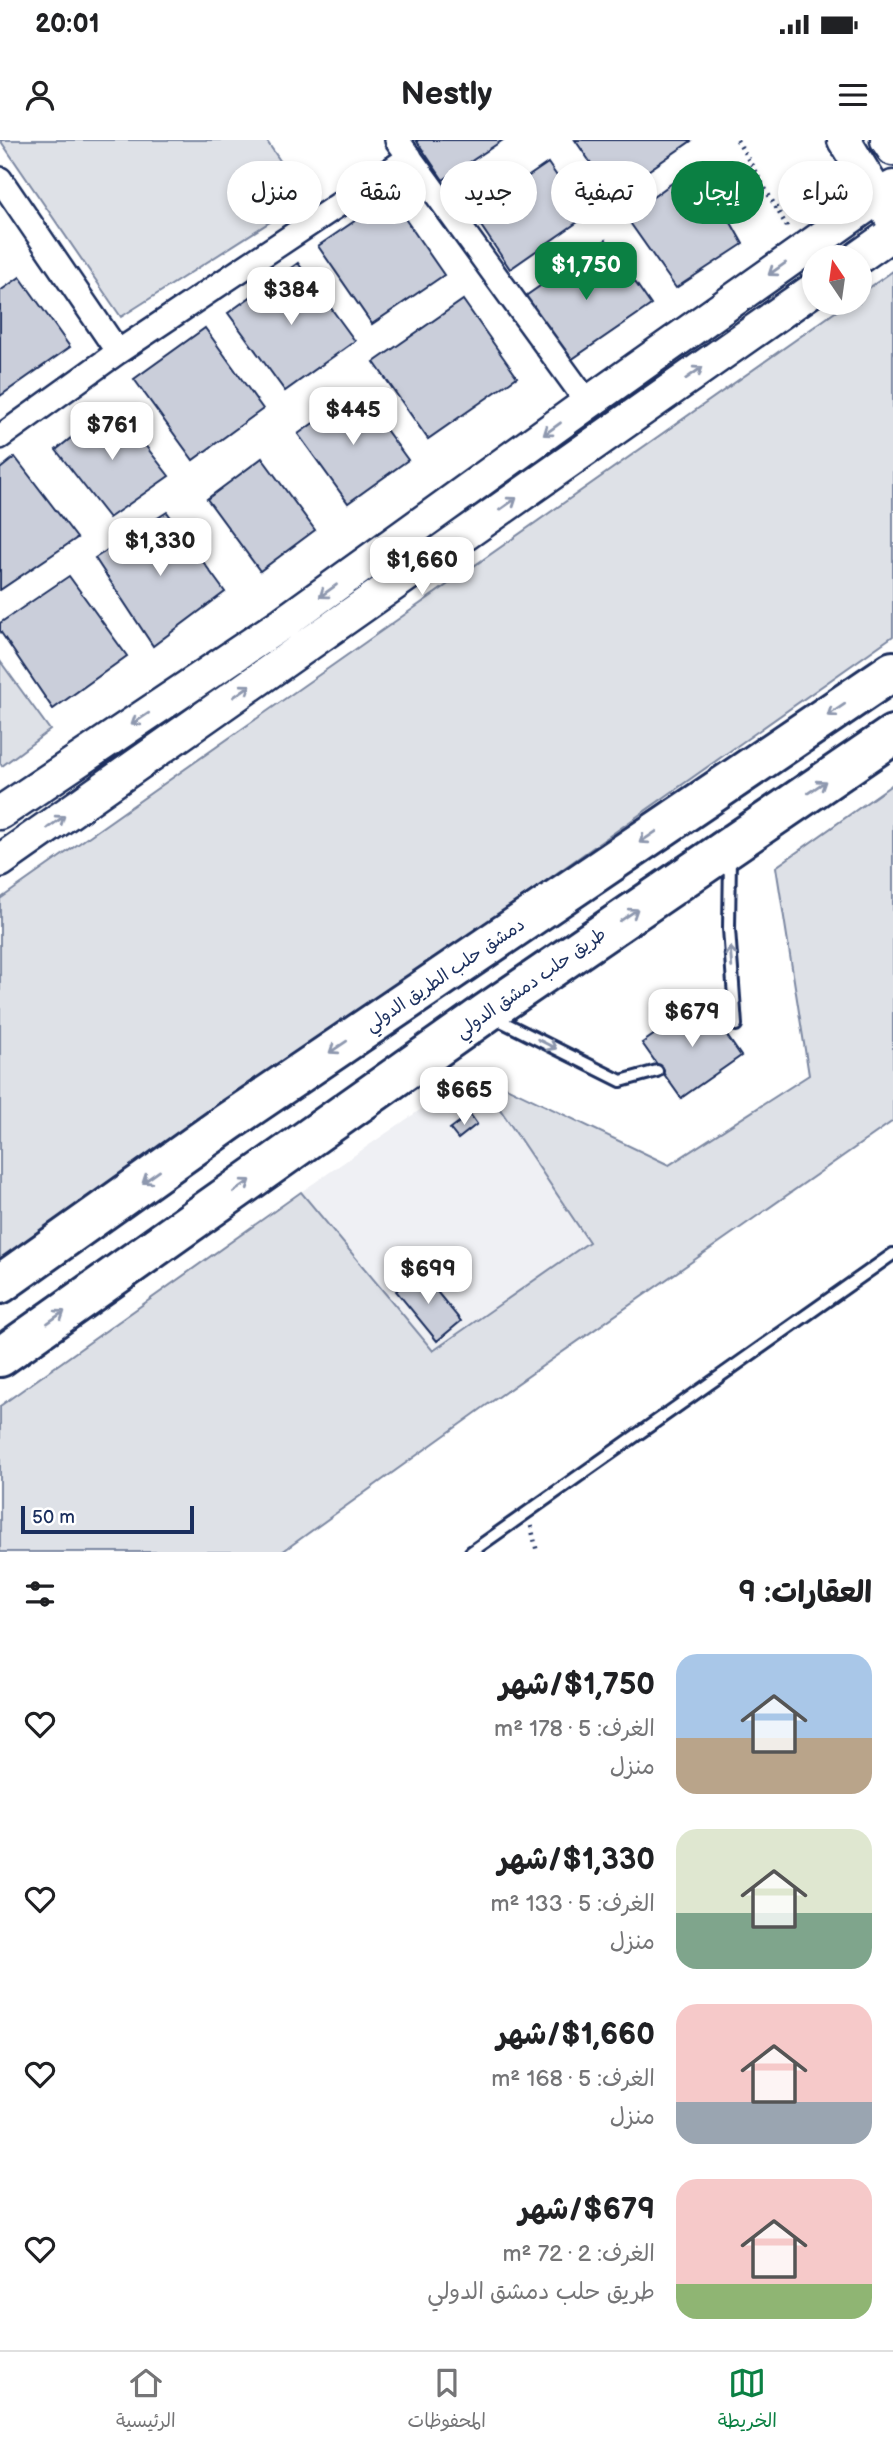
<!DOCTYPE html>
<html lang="ar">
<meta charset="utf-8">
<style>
:root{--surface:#fff;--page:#f6f6f6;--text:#202124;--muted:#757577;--line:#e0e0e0;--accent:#0b8043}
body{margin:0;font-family:"Balsamiq Sans","Playpen Sans Arabic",sans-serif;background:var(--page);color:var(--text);direction:rtl;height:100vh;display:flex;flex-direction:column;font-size:26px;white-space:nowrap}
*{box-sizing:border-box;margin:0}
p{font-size:23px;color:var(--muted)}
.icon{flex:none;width:38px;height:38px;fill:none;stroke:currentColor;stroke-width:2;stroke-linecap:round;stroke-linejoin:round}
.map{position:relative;height:1412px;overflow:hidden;direction:ltr}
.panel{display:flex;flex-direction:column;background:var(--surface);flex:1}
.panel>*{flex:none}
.banner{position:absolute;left:21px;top:21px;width:852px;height:63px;direction:rtl;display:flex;gap:14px}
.needle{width:46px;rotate:347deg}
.tools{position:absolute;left:802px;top:105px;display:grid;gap:14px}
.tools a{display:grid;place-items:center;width:70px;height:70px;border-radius:50%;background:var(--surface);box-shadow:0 4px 10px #0003;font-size:35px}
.scale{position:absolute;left:21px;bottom:18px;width:173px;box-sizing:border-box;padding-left:7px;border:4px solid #1b2f5e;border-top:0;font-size:19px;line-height:24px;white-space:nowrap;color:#1b2f5e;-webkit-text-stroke:5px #fff;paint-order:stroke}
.price{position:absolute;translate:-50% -60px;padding:0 16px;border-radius:14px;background:#fff;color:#222;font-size:23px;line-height:46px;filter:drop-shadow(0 2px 4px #0008)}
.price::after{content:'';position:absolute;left:50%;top:42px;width:21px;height:16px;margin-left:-10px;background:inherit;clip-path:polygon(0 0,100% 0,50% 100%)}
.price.current{background:var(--accent);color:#fff}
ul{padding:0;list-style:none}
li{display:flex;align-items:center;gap:21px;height:175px;padding:0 21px}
li span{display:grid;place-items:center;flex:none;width:196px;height:140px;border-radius:21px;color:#555}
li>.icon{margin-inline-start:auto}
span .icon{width:84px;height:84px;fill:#fffc;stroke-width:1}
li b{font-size:30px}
h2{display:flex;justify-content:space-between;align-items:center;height:84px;padding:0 21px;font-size:30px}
.pill{padding:0 24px;border-radius:32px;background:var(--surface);box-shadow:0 4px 10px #0003;font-size:24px;line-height:63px}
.pill.current{background:var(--accent);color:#fff}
.status{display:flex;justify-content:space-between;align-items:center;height:49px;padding:0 35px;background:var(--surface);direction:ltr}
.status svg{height:19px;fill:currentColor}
header{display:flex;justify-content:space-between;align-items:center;height:91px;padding:0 21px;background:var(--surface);font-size:32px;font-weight:800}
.dock{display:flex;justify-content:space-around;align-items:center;height:98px;border-top:2px solid var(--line);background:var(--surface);font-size:19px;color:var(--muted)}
.dock a{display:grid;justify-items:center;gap:4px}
.dock .current{color:var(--accent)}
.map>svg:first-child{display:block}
.built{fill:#eff0f4}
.green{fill:#dee1e7;stroke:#7c88a2;stroke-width:2}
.building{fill:#caceda;stroke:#1b2f5e;stroke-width:2}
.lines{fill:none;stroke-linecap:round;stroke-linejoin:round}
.lane-casing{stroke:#1b2f5e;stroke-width:16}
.street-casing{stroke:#1b2f5e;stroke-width:28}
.secondary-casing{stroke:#1b2f5e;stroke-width:37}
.highway-casing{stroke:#1b2f5e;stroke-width:44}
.path{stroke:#1b2f5e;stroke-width:4.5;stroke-dasharray:2 5;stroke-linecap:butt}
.lane{stroke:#fff;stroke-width:10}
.street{stroke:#fff;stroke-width:23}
.secondary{stroke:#fff;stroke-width:32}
.highway{stroke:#fff;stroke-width:38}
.oneway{stroke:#8d97ae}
.labels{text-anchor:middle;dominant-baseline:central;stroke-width:5;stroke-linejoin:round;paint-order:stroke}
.street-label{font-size:18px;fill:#1b2f5e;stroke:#fff}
</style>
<div class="status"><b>20:01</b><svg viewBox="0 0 49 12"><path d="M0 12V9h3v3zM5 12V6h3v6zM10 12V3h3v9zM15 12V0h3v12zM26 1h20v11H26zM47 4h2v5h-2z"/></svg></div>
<header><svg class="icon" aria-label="menu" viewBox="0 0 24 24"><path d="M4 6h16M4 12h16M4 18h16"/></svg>Nestly<svg class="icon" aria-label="person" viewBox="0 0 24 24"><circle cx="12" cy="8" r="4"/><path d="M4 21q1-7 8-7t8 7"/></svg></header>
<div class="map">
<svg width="893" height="1412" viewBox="0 0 893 1412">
<rect width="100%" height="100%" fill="#fff"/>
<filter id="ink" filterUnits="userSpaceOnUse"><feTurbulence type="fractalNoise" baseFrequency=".0143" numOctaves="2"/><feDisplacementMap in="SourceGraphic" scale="14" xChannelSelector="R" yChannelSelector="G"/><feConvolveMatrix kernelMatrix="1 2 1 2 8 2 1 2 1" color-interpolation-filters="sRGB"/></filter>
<g filter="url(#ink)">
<path class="built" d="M475,932L589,1102L433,1211L301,1052Z"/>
<path class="green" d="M0,0H266L306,59L121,177Z
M893,131V496L0,1126V759L848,163H859V155Z
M0,521L50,590L2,626L0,623Z
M893,644V981L484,1267L282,1412H0V1266L301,1052L433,1211L589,1102L475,932L669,1025L809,935L776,727Z"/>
<path class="building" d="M416,0H503L443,40Z
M575,0H690L691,1L613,55Z
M548,23L585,77L510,129L473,74Z
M698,24L743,104L676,148L626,77Z
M390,57L444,135L372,184L318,106Z
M606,100L651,165L565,224L520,160Z
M298,123L355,201L285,251L228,173Z
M20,137L70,207L0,256V151Z
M463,160L517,237L428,299L374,222Z
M205,188L263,269L193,320L134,239Z
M358,251L408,320L348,363L298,294Z
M113,264L169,336L109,378L56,310Z
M15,317L77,398L0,450V329Z
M262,318L315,390L260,431L207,359Z
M167,372L225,452L153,506L95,418Z
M69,436L127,516L53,569L0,491V483Z
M703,861L741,916L681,958L642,903Z
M470,974L477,984L458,999L450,989Z
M420,1131L461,1181L437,1201L396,1151Z"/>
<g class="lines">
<g class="lane-casing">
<path id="lane" d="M730,716L729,789L736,885
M495,878L621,941L657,931
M471,1412L893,1114"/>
</g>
<g class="street-casing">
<path id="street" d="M397,0L588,263
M0,39L118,212L410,17
M0,297L118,212"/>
</g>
<g class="secondary-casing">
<path id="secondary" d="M844,0L893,81
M887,0L893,9
M859,117L893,93
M0,673L283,483L588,263L893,47
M0,721L814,149"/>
</g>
<g class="highway-casing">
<path id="highway" d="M0,1144L228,982L893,531
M0,1217L486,873L893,595"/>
</g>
<path class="path" d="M737,0L789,90
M531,1386L537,1412"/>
<use href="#lane" class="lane"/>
<use href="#street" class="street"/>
<use href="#secondary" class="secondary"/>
<use href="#highway" class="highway"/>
</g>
<defs><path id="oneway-shaft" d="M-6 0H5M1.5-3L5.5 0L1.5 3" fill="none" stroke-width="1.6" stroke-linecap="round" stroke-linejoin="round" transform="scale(1.75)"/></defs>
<g class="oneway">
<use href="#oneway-shaft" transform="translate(777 129) rotate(145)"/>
<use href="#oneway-shaft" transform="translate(694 233) rotate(-35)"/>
<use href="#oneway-shaft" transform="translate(552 289) rotate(144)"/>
<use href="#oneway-shaft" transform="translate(508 364) rotate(-35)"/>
<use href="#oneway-shaft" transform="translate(328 451) rotate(144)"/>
<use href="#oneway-shaft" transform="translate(242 551) rotate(-35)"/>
<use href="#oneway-shaft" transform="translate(836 570) rotate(146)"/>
<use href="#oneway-shaft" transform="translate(140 579) rotate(146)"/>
<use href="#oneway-shaft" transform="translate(817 647) rotate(-34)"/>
<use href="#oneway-shaft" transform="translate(56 682) rotate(-35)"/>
<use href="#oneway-shaft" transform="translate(648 697) rotate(146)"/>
<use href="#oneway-shaft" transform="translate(629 775) rotate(-34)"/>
<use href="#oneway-shaft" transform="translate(731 817) rotate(-94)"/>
<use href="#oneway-shaft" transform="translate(547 904) rotate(27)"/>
<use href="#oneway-shaft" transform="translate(338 907) rotate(146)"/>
<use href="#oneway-shaft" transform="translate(151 1037) rotate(145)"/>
<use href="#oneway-shaft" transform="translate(242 1046) rotate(-35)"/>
<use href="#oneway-shaft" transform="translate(56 1177) rotate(-35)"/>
</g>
</g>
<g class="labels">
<g class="street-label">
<text transform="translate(445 835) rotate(-34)">دمشق حلب الطريق الدولي</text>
<text transform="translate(531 843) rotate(-35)">طريق حلب دمشق الدولي</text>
</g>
</g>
</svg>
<div class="tools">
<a><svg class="needle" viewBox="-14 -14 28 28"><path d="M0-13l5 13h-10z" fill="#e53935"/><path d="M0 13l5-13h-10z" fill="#757577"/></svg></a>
</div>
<div class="scale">50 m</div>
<b class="price current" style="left:586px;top:162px">$1,750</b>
<b class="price" style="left:291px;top:187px">$384</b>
<b class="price" style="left:353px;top:307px">$445</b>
<b class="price" style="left:112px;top:322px">$761</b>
<b class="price" style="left:160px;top:438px">$1,330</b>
<b class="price" style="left:422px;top:457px">$1,660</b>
<b class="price" style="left:692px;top:909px">$679</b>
<b class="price" style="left:464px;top:987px">$665</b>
<b class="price" style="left:428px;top:1166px">$699</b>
<div class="banner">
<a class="pill">شراء</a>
<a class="pill current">إيجار</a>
<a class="pill">تصفية</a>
<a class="pill">جديد</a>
<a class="pill">شقة</a>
<a class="pill">منزل</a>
</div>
</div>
<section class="panel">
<h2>العقارات: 9<svg class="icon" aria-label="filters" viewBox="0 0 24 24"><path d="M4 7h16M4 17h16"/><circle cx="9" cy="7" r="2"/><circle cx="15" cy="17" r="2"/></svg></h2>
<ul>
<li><span style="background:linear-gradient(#a9c7e8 60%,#b9a48a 0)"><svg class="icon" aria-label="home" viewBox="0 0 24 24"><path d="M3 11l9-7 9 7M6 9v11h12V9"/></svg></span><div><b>$1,750/شهر</b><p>الغرف: 5 · 178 m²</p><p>منزل</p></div><svg class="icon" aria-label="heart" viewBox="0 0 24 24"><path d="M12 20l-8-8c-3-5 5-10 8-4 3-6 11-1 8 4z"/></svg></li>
<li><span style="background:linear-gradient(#dfe7d0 60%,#7fa58c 0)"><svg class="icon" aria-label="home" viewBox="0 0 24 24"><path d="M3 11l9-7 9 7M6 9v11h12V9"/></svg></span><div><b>$1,330/شهر</b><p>الغرف: 5 · 133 m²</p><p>منزل</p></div><svg class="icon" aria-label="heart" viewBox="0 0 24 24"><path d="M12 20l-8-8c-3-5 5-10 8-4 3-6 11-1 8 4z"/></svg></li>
<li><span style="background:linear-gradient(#f6c9c9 70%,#9aa5b1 0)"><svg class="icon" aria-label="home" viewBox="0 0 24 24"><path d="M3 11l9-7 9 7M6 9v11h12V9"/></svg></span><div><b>$1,660/شهر</b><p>الغرف: 5 · 168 m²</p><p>منزل</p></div><svg class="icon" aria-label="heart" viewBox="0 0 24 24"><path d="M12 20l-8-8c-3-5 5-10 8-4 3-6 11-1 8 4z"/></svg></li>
<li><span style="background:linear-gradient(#f6c9c9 75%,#8fb573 0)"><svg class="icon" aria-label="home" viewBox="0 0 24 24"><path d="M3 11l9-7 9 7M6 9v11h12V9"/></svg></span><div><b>$679/شهر</b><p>الغرف: 2 · 72 m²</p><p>طريق حلب دمشق الدولي</p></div><svg class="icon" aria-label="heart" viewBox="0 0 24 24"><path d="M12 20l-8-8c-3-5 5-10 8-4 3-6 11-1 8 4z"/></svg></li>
</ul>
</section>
<nav class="dock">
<a class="current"><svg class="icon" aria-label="map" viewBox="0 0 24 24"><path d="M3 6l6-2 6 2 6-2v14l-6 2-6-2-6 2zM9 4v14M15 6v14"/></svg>الخريطة</a>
<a><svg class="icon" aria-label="saved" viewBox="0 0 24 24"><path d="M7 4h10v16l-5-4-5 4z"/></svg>المحفوظات</a>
<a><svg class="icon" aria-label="home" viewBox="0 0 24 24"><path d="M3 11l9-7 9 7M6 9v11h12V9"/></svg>الرئيسية</a>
</nav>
